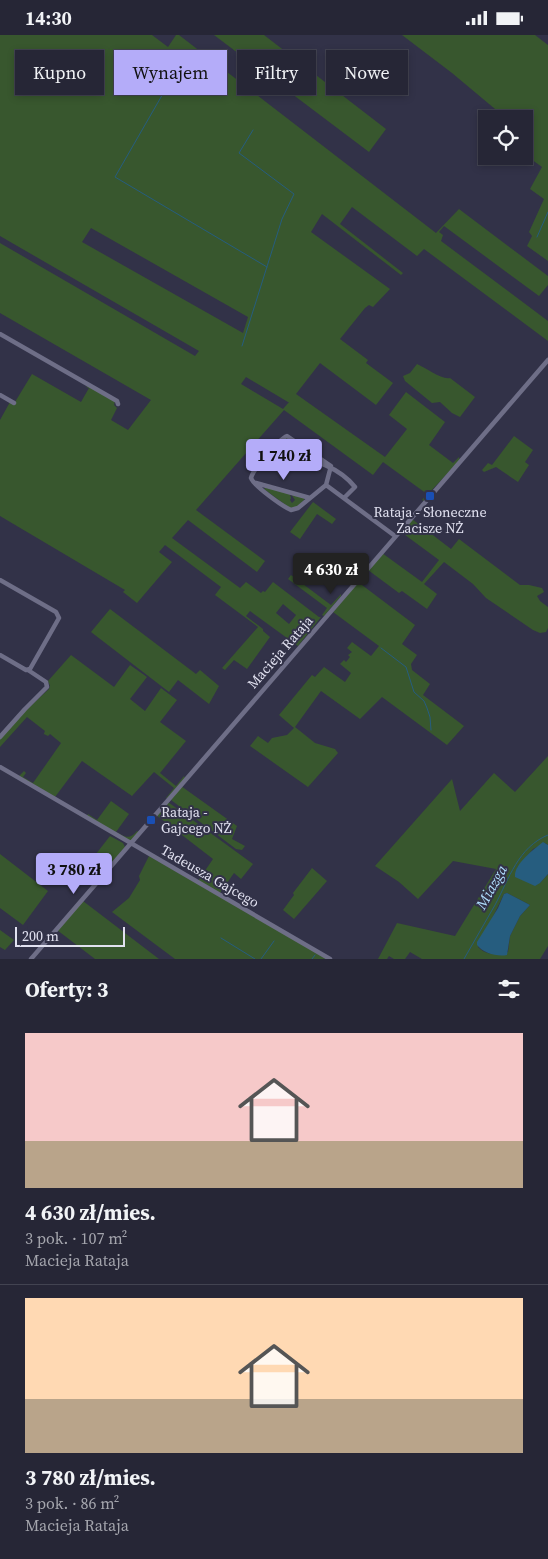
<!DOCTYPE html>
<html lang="pl">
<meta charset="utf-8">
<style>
:root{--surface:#262636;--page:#2e2e3e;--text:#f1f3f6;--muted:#a4a5ad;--line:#424351;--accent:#b4acf9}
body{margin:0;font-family:"Source Serif 4",serif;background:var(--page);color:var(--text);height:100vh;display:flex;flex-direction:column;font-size:19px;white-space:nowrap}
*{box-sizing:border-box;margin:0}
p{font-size:16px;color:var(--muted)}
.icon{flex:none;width:28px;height:28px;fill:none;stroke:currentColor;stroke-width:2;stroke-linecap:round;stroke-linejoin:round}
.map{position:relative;height:924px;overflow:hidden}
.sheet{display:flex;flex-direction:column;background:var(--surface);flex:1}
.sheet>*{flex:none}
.top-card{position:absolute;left:15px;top:15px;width:519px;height:45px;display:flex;gap:10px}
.fabs{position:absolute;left:478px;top:75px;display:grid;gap:10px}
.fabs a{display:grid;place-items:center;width:55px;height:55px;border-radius:0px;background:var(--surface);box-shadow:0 2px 8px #0003,0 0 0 1px var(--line);font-size:25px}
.scale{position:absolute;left:15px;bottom:12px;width:110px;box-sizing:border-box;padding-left:5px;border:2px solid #e1e1f0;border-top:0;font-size:14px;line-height:18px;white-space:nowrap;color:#e1e1f0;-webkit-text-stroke:4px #323248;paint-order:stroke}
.price{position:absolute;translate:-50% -42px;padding:0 11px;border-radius:5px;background:var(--accent);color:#111;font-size:16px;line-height:32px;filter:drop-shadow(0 1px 2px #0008)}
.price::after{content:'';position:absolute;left:50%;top:30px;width:15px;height:11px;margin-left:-8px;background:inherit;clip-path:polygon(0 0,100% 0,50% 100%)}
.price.selected{background:#222;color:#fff}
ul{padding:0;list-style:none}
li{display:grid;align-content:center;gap:10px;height:265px;padding:0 25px}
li+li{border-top:1px solid var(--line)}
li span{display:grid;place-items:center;height:155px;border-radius:0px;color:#555}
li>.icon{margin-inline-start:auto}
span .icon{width:90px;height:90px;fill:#fffc;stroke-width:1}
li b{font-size:21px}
h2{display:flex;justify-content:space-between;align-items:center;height:60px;padding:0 25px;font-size:21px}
.tag{padding:0 18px;border-radius:0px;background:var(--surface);box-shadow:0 2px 8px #0003,0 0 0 1px var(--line);font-size:18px;line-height:45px}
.tag.selected{background:var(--accent);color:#111}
.status{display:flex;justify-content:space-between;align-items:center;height:35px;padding:0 25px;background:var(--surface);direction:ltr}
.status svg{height:14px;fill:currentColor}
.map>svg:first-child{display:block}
.green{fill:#38572e;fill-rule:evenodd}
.water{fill:#265d7f}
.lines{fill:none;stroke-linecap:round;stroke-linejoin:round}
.stream{stroke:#265d7f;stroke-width:1}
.minor{stroke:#6e6e87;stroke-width:4.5}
.transit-dot{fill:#1a4fb4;stroke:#323248;stroke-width:2}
.labels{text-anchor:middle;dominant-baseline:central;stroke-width:4;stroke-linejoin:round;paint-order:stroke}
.poi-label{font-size:14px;fill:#e1e1f0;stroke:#323248}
.street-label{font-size:14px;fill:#e1e1f0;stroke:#323248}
.water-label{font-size:15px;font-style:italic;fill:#addbfb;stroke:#323248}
</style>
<div class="status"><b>14:30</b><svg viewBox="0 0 49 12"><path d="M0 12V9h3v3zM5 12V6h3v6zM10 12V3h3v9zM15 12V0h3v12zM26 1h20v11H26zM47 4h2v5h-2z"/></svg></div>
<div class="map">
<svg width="548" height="924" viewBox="0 0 548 924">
<rect width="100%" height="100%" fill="#323248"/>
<path class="green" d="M0,0H152L168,12L176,0H179L436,198L459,174L548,241V250L539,261L444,191L439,197L443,200L441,206L548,286V306L424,214L417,221L352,172L340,189L403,238L401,240L322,179L311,197L390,254L373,272L369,270L365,273L340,304L368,325L366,328L393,348L376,370L320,328L296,359L385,422L407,394L389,380L406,357L445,387L429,410L453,428L459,422L460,425L429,458L424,466L422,465L427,459L383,427L373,440L284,375L196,475L265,526L257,537L188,485L172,503L240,553L246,547L261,558L263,556L265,557L273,547L319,582H321L298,611L250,576L246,581L263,594V596L270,602L247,634L234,625L225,635L222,633L258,592L215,560L221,552L165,510L159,517L172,527L137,568L123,557L125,555L0,481V385L10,367H15L32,339L81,367L89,353L86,352L88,351L115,366L114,370L117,373L111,385L128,395L151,365L0,278V208L195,321L199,316L0,201ZM91,193L248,282L243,298L82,207ZM246,342L288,367H289L283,374L241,349ZM283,569L296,580L289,589L276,578Z
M214,0H264L386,94L369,117Z
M402,0H535L548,10V226L527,211L532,201L529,197L544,164L530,154L542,132L524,119V84H507L452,38Z
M417,329C426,333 442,345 450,343L475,362L460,382L452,378L440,367L432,368L405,346L403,341L410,338Z
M514,401L533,415L525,427L529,430L518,447L496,432L484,437L482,435L488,428L492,430Z
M287,402L320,426L278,414V410Z
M266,452L290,459L291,463L290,465L292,468L295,465L291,459L304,463V465L297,472L290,473L264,454Z
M313,467L336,484L332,489L317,479L300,504L290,497Z
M412,484L451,514L459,504L520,550H529L542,553L544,557L537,561L540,566L548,572V593L546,597L540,598L533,595L486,563L473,549L444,527L424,549L437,559L427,574L402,556L399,558L368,535L382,518L422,547L439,525L401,497Z
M291,540L331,570L341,559V561L324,581L322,580L327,573L288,544Z
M358,547L415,590L402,609L417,620L411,629L412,635L430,649L423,660L464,691L447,710L382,662L360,684L321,656L295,692L315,708L335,714L338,718L308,752L250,711L258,701L268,708L272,703L287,700L294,693L279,680L312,640L315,642L324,632L345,647L351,638L340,629L344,625L346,627L350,622L348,620L352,617L347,613L352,607L371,621L379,611L333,577Z
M110,574L196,639L200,635L219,651L209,669L178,645L169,657L91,597Z
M71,620L114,652L130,630L147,642L130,664L145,676L161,653L177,665L160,687L186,706L160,738L176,751L184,741L185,743L167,763H166L174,753L154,737L132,761L82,726L55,762L19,741L24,736L26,738L23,742L33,748L61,708L50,699L48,701L44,699L43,701L45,696L27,682L0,712V703L25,676L49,654L50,651L48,646Z
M548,721V810L545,808L533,814L517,833L540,848L548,839V911L540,924H422L410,917L405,924H394L389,921L387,924H378L397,888L455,901L496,834L453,826L418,864L399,847L375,831L452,744L460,776L494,738L515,757ZM507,858L530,870L520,881L510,901L508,917C496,919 487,921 478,912L504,859Z
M181,751L237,791L232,804L245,811L242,815L236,814L171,765Z
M111,766L129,779L116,797C126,802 129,805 137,796L139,797L132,805H129L87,781L88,779L97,785Z
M168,767L253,829L241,844L234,838L220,858L198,846L213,824L156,780Z
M110,801L123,808L125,812L106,835L105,834L102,837L103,839L99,843L85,833Z
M0,819L48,856L23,890L0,873Z
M149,821L328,924H175L112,877L129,863L140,845L139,841Z
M312,833L327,846L294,884L283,875L294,860L293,858Z
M83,866L159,924H95L57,895Z
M0,895L14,905L5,915L0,912Z"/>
<path class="water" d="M543,807L548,810V839L540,848L535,851L515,842C514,829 533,815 543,807Z
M507,858L530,870L520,881L510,901L507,920C497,922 483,918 477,910V907L498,873L504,859Z"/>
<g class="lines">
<path class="stream" d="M172,43L115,142L267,232
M537,202L548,177
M242,311L282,184L294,159L239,118L253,95
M381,613L406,632L414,657L424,666L427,673L430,682L431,695
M221,903L255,924
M261,924L274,906
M312,924L315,920
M464,924C474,906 485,888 495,870C509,844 518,812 548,800"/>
<path class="minor" d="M0,299L117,366L118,369
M0,360L14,368
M273,414C302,423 335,427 355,452L344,463
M256,448L310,463
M326,450L331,431L287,401C279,404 253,434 251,443C254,451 282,471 291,475L298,473L326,450L395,501
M0,545L56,577L59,583L30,634L26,635L0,620
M0,702L25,674L47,652L46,647L28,635
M0,732L330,924
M31,924L548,325"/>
</g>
<g class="transit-dot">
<rect x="425" y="456" width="10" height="10" rx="2.5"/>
<rect x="146" y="780" width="10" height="10" rx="2.5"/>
</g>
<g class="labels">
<g class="poi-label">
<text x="430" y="477">Rataja - Słoneczne<tspan x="430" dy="16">Zacisze NŻ</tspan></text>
<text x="161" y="777" text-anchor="start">Rataja -<tspan x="161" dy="16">Gajcego NŻ</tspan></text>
</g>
<g class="street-label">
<text transform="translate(280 617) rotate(-49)">Macieja Rataja</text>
<text transform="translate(210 841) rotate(30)">Tadeusza Gajcego</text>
</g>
<g class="water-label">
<text transform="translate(491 852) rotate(-61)">Miazga</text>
</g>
</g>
</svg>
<div class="fabs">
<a><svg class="icon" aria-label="locate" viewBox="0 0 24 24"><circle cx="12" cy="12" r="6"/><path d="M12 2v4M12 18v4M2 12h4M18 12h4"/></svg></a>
</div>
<div class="scale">200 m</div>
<b class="price" style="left:284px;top:446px">1 740 zł</b>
<b class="price selected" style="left:331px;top:560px">4 630 zł</b>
<b class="price" style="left:74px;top:860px">3 780 zł</b>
<div class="top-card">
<a class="tag">Kupno</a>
<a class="tag selected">Wynajem</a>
<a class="tag">Filtry</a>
<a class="tag">Nowe</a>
</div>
</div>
<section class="sheet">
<h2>Oferty: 3<svg class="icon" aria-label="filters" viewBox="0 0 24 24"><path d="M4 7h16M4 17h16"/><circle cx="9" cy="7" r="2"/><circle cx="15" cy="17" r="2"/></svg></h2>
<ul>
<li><span style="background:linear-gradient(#f6c9c9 70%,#b9a48a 0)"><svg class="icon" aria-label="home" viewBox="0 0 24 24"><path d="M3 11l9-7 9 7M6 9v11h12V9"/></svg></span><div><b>4 630 zł/mies.</b><p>3 pok. · 107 m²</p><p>Macieja Rataja</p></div></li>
<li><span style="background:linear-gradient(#ffd9b3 65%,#b9a48a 0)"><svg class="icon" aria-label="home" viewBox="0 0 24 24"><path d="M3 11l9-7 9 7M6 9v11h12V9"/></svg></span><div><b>3 780 zł/mies.</b><p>3 pok. · 86 m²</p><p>Macieja Rataja</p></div></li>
</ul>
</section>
